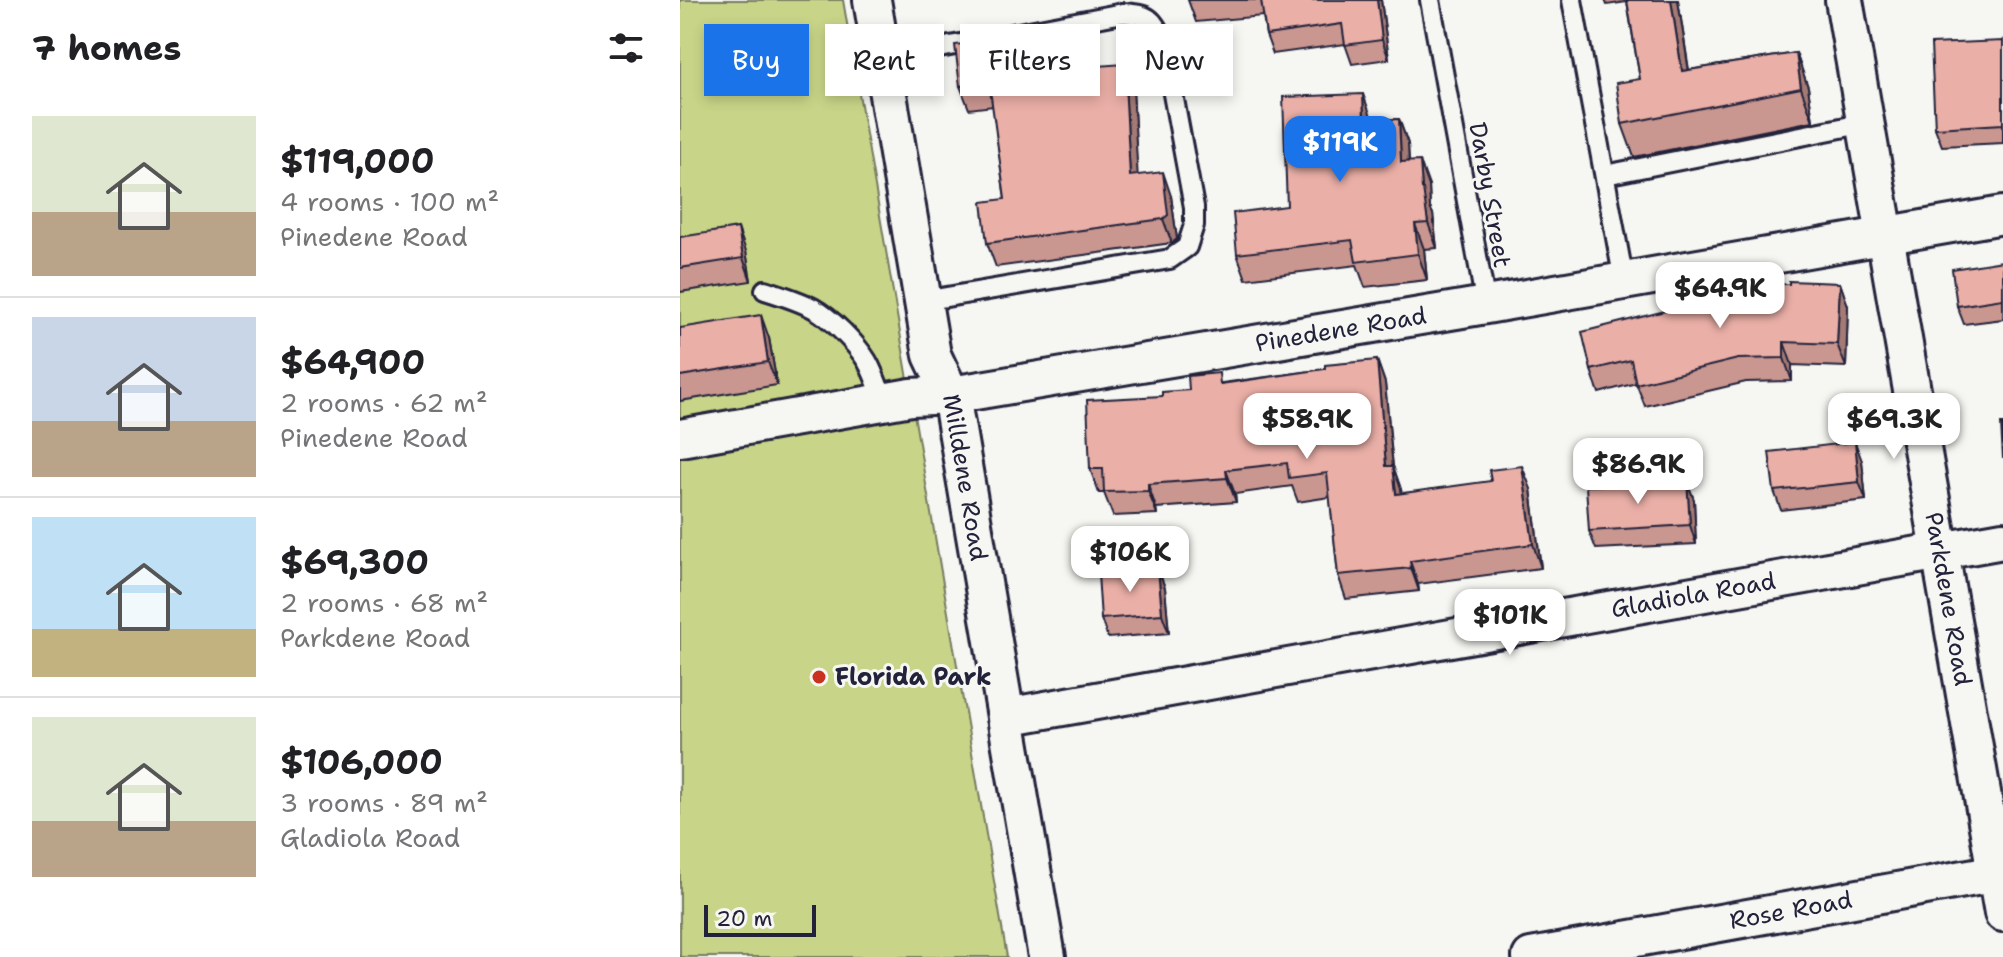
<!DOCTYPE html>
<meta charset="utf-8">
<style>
:root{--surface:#fff;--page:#f2f2f2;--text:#202124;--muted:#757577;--line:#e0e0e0;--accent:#1a73e8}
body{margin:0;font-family:"Shantell Sans",sans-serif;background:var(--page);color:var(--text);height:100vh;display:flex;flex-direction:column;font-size:30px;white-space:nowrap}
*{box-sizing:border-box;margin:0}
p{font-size:26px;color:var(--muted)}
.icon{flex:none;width:44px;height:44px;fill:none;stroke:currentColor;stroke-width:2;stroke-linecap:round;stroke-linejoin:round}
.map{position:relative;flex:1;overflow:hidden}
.sheet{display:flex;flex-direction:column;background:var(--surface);width:680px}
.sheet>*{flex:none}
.banner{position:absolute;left:24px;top:24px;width:760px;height:72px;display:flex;gap:16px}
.scale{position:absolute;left:24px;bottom:20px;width:112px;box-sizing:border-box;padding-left:8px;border:4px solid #22223b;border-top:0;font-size:22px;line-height:28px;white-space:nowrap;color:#22223b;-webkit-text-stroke:6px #f6f6f2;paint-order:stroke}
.price{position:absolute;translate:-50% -68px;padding:0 18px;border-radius:16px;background:#fff;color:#222;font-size:26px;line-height:52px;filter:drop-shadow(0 2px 4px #0008)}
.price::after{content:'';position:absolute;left:50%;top:48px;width:24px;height:18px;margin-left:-12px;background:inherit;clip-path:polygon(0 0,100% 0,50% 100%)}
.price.on{background:var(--accent);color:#fff}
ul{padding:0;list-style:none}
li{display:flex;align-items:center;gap:24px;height:200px;padding:0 32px}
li+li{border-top:2px solid var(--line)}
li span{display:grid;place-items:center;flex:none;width:224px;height:160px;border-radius:0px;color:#555}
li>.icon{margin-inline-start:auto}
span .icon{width:96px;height:96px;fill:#fffc;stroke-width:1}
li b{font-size:34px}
h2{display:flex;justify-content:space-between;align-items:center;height:96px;padding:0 32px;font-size:34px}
.tag{padding:0 28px;border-radius:0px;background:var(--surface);box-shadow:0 4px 12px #0003;font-size:28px;line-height:72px}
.tag.on{background:var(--accent);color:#fff}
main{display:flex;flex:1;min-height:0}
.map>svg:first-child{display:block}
.green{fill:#c8d588;stroke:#757c62;stroke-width:2}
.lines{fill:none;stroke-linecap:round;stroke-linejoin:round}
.service-casing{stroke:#22223b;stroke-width:24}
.minor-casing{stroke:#22223b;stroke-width:42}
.service{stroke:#f6f6f2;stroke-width:18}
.minor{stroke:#f6f6f2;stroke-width:36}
.wall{fill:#c99690;stroke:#22223b;stroke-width:2}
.shaded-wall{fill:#a47a75;stroke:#22223b;stroke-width:2}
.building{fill:#eaafa7;stroke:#22223b;stroke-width:2}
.poi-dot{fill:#c8321e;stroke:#f6f6f2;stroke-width:3}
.labels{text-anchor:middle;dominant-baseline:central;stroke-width:6;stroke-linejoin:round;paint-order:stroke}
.street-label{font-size:24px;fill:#22223b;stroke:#f6f6f2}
.poi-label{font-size:24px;font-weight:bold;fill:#22223b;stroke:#f6f6f2;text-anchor:start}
</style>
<main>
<section class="sheet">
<h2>7 homes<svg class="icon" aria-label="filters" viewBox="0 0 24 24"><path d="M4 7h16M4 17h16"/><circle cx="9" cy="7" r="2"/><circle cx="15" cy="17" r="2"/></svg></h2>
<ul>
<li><span style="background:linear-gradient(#dfe7d0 60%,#b9a48a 0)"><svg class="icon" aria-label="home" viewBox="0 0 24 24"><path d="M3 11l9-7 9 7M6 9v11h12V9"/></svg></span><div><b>$119,000</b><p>4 rooms · 100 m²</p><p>Pinedene Road</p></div></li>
<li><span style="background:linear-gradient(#c9d6e8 65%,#b9a48a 0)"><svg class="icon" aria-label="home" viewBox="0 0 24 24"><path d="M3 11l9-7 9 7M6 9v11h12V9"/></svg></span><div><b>$64,900</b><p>2 rooms · 62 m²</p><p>Pinedene Road</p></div></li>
<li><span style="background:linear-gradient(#bfe0f5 70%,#c2b280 0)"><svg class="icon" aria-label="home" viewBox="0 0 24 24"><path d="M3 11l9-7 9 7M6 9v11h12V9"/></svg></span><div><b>$69,300</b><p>2 rooms · 68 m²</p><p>Parkdene Road</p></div></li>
<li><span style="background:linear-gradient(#dfe7d0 65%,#b9a48a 0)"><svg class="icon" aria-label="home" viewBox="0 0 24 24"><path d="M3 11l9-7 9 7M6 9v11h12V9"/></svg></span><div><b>$106,000</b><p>3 rooms · 89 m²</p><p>Gladiola Road</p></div></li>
</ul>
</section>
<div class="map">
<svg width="1323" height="957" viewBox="0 0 1323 957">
<rect width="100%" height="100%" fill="#f6f6f2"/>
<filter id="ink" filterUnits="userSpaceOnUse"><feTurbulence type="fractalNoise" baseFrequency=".0125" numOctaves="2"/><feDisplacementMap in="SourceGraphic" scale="16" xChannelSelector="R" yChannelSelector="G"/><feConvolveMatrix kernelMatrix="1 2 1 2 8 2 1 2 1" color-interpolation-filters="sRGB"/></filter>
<g filter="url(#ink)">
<path class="green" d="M0,0H163L327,957H0Z"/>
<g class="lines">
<g class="service-casing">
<path id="service" d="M750,0L806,305
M892,0L944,281
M202,59L443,13C470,15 471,17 483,40L514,207V225L507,247L490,259L243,301
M925,175L1186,123
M85,290C101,295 117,300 133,308C151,318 176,343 187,361C194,373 199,389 204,402"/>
</g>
<g class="minor-casing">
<g id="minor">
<path id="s1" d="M192,0L252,355L271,395L367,957"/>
<path id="s2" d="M1164,0L1323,913"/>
<path id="s3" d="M0,438L231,397L271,395L806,305L1323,215"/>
<path id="s4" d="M326,717L1323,540"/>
<path id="s5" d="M851,957L1323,872"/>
</g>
</g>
<use href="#service" class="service"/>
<use href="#minor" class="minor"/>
</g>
<path class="wall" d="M508,0H701L709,59L672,64L665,44L593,54L586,35L583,16L516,22Z
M925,0H998L1009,70L1116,53L1128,87L1133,121L954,157L942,124L960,79L947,2L927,5Z
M1323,41V143L1262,146L1255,128Z
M394,54L396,67L453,88L457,175L491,196L497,239L492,243L316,267L307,243L325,199L313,106L289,109L280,86Z
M719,119L728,144L729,161L749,186L750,208L753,214L757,248L744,249L747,280L685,287L677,265L566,279L557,254L607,206L692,120Z
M0,237L66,251L71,281L0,292Z
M1323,261V319L1284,324L1277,306Z
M1160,283L1168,306L1166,367L1112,365V381L1066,382L965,406L956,383L919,393L911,370Z
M0,328L89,338L97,385L0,401Z
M697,360L705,383L713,466L722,493L851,489L861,568L738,584L739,591L666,599L658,575L650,497L618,502L612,486L555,494L556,502L476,508L477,514L433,516L424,493H419L410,469L482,396L542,383L645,369Z
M1182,461L1186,500L1101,510L1094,491Z
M1007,481L1014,500L1016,544L916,549L909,531Z
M478,569L485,588L489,633L428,638L421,619Z"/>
<path class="shaded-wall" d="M697,0H701L709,59L702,40Z
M991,0H998L1014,105L1002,71Z
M385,30L394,54L399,91L390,68Z
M1116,53L1128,87L1133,121L1121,88Z
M444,64L453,88L459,200L450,176Z
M683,94L692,119L693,145L684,120Z
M719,119L728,144L730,187L721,162Z
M740,161L749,186L750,208L753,214L757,248L748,223L742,189Z
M483,172L491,196L497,239L492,243L483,219Z
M735,224L744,249L747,280L738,254Z
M58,228L66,251L71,281L63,258Z
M1160,283L1168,306L1166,367L1157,344Z
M81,315L89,338L97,385L88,362Z
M1104,342L1112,365V381L1104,358Z
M697,360L705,383L715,490L706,466Z
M1175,442L1182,461L1186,500L1179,482Z
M713,466L721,489L724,518L716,494Z
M842,466L851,489L861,568L853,544Z
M546,470L555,494L556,502L547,478Z
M1007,481L1014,500L1016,544L1010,525Z
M468,484L476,508L477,514L468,491Z
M730,561L738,584L739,591L731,568Z
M478,569L485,588L489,633L482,614Z"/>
<path class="building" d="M581,0H697L702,40L665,45L662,24L586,35Z
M947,0H991L1002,71L1116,53L1121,88L942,124L936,83L960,79Z
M385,30L390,68L444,64L450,176L483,172L488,215L483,219L307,243L302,202L325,199L309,82L280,86L275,45Z
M1323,41V124L1255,128L1251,44Z
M683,94L684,120L719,119L721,162L740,161L742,189H743L748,223L735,224L738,254L676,262L672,240L557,254L553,213L607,206L603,97Z
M58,228L63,258L0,268V237Z
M1323,261V299L1277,306L1272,269Z
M1109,281L1160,283L1157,344L1104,342V358L1058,359L956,384L951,360L911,370L902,332L1052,294V285L1109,284Z
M81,315L88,362L0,376V328Z
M697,360L706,466H713L716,494L811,481L809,470L842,466L853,544L730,561L731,568L658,575L647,473L609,478L607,463L546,470L547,478L468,484V491L424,492L423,469H410L407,400L482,396V392L509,390L508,376L539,373L540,384L645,369V365Z
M1321,424H1323V459Z
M1175,442L1179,482L1094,491L1089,452Z
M1007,481L1010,525L909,531L906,486Z
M478,569L482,614L421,619L418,574Z"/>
</g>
<circle class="poi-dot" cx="139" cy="677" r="8"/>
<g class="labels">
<g class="street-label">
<text transform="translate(810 195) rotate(80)">Darby Street</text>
<text stroke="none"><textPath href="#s3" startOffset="670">Pinedene Road</textPath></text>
<text stroke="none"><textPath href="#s1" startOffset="488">Milldene Road</textPath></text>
<text stroke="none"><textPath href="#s4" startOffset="698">Gladiola Road</textPath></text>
<text stroke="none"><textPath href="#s2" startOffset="608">Parkdene Road</textPath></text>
<text stroke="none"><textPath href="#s5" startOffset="264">Rose Road</textPath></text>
</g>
<g class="poi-label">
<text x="155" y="677">Florida Park</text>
</g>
</g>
</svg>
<div class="scale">20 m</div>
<b class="price on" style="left:660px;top:184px">$119K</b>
<b class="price" style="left:1040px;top:330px">$64.9K</b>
<b class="price" style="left:627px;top:461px">$58.9K</b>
<b class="price" style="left:1214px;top:461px">$69.3K</b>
<b class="price" style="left:958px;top:506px">$86.9K</b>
<b class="price" style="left:450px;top:594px">$106K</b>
<b class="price" style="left:830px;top:657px">$101K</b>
<div class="banner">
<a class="tag on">Buy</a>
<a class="tag">Rent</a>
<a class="tag">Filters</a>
<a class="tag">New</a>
</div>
</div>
</main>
